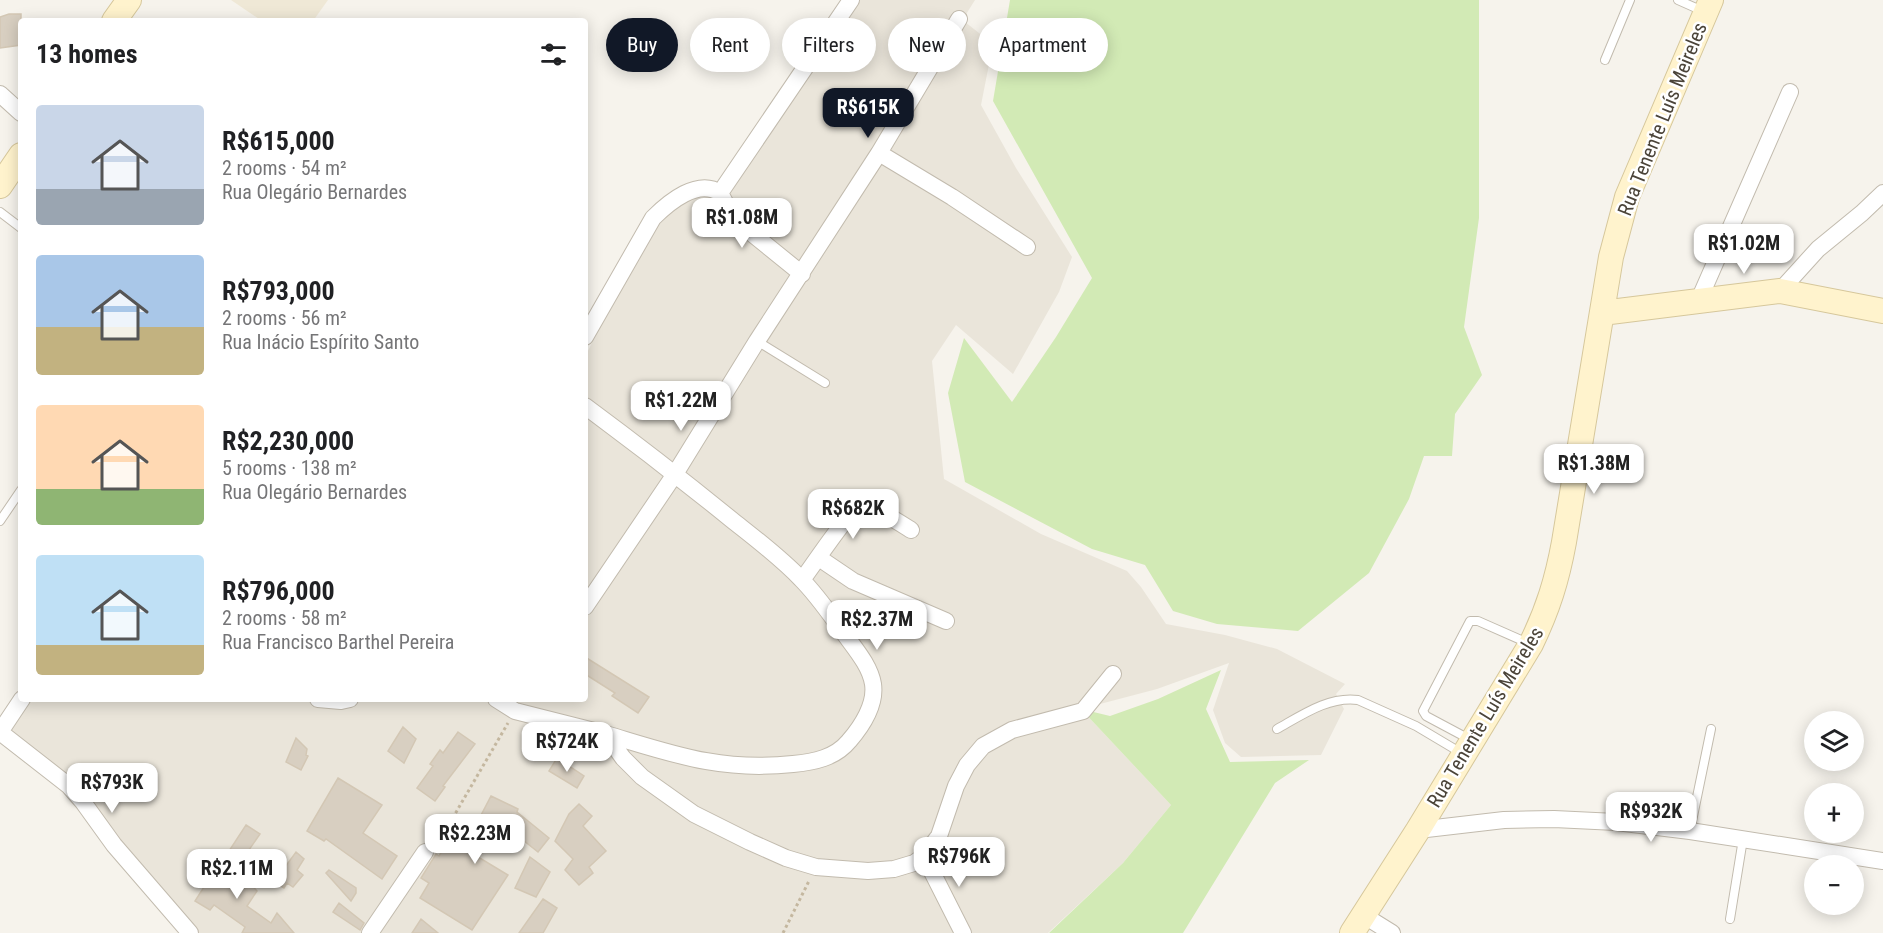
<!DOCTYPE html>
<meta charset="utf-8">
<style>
:root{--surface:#fff;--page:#f2f2f2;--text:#202124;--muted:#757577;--accent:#111827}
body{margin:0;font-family:"Roboto Condensed",sans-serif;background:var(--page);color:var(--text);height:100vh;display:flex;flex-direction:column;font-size:22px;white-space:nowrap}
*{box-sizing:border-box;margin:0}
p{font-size:20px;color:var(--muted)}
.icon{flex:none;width:33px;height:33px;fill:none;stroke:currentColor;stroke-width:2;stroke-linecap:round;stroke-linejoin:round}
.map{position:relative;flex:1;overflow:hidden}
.drawer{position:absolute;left:18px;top:18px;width:570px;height:684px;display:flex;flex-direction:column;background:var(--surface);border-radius:6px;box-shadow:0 3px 15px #0003}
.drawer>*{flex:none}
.banner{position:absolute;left:606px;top:18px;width:570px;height:54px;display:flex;gap:12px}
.controls{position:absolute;left:1804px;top:711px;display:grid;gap:12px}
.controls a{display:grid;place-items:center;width:60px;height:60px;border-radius:50%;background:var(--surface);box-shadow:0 3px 15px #0003;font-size:30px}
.price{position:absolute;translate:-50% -51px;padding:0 14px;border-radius:12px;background:#fff;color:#222;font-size:20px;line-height:39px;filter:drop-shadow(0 2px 3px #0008)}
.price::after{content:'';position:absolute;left:50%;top:36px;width:18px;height:14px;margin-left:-9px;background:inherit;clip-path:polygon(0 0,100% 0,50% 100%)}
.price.selected{background:var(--accent);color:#fff}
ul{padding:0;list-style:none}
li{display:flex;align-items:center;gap:18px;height:150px;padding:0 18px}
li span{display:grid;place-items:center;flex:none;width:168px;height:120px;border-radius:6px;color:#555}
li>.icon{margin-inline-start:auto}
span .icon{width:72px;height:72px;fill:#fffc;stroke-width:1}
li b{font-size:26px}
h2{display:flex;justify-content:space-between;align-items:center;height:72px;padding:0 18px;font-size:26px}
.pill{padding:0 21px;border-radius:27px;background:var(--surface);box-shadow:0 3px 15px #0003;font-size:21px;line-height:54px}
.pill.selected{background:var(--accent);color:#fff}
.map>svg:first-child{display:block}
.residential{fill:#eae5da}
.education{fill:#efe8d6}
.green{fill:#d2eab5}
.building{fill:#d8cfc1;stroke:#d3c7b4;stroke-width:1.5}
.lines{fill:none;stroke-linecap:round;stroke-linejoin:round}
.lane-casing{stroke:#c2bbae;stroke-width:10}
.street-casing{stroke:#c2bbae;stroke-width:18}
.secondary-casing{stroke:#d6c79b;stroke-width:26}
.path{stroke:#c4b79f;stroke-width:3;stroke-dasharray:3 3;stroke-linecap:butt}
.lane{stroke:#fff;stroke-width:8}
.street{stroke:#fff;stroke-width:16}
.secondary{stroke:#fff3cd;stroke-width:24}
.labels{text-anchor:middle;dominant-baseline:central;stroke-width:5;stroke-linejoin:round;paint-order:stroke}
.street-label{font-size:20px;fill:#4b4439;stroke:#fff}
</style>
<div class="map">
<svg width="1883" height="933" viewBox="0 0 1883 933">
<rect width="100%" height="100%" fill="#f6f3ec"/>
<path class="residential" d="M851,0H975L885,143L965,22L993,44L981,105L1016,168L1072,257L1059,292L1013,374L956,325L932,361L944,479L1041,534L1127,571L1141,587L1166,624L1225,635L1277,649L1345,684L1336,694L1344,709L1321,755L1241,757L1225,743L1213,710L1229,663L1157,689L1081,709L1171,805L1123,863L1048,933H189L78,793L1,732L24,699H585V357L653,218L672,202L719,193Z"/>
<path class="education" d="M231,0H328L313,21H262Z"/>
<path class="green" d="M1010,0H1479V218L1464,327L1482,375L1455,414L1452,456H1424L1409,499L1369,573L1298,631L1217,624L1173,611L1145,565L1092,549L965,482L948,393L964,338L1012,402L1056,337L1092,278L993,101Z
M1221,670L1206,709L1230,762L1309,760L1275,783L1183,933H1049L1123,863L1171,805L1081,709L1110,716L1158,699Z"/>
<path class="building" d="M9,14H21V45L0,48V17Z
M585,657L649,697L638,713L612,696L615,693L585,674Z
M403,727L416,739L404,763L388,751Z
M548,730L573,736L567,750L544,740Z
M458,732L475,744L443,786L445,787L435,801L417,788L433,766L430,764L440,750L443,753Z
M296,738L307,749L306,755L308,756L301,770L286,762Z
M557,758L584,776L577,788L549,771Z
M338,778L382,805L363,833L397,856L382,879L326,839L324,841L307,831Z
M491,796L518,809L517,812L549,838L538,852L503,824L478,857L508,875L472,930L420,898L429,883L421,878L436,854L439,856L449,840L458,847L480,817Z
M579,804L592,816L583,826L606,851L589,867L593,873L579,885L565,870L573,859L555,841L569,814Z
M246,825L260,834L242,860L229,851Z
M296,852L304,859L297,870L303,875L293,887L287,883L284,888L274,882Z
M226,855L237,868L235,872L250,883L257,891L247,906L271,923L277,913L294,933H242L245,927L214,905L210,910L195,901L211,876H212Z
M530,857L550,872L536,897L515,888Z
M329,870L356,888V893L351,901L326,873Z
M543,899L557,908L543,933H519Z
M339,903L364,923L360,930L333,912Z
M421,919L438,933H412Z"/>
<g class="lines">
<g class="lane-casing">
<path id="lane" d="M1678,0L1705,12
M1605,60L1630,0
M0,212L21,228
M757,341L825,383
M0,521L21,490
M1277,729C1302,715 1329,696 1358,700L1416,726L1463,754
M1471,740L1426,716L1423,711L1470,621H1478L1530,644
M1690,831L1711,729
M1730,919L1743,839"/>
</g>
<g class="street-casing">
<path id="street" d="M0,94L21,113
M879,153L952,197L1027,247
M720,193L734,219L802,274
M1780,291L1818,249L1862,213L1883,193
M1698,302L1790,92
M585,337L653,218C669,202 698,178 720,193L851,0
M585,406C635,443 684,481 732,520C756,539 780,557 801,579C818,596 832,617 846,636C856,650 870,666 873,684C876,704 862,726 849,741C835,758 814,762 793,764C721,772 673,754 606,734
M819,558L853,581L946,621
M802,580C812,567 850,509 860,507C873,505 900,523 911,530
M585,607L675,474L757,341L879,153L959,19
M318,699L341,701L350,699
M496,699L515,711L606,734L623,758L642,777L694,814L750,842L786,858L816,867L868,871L894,869L914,863L924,856L939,836L956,786L967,765L983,746L1012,730L1083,711L1113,674
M0,732L69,786L83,802L114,845L190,933
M0,732L22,699
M1418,830L1504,820L1554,819L1616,822L1690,831L1883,861
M924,856L963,933
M1363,915L1392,933
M370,933L425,852"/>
</g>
<g class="secondary-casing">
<path id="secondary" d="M114,21L129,0
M0,186L21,155
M1602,313L1780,291L1883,311
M1352,933L1418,830L1531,644C1548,609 1557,580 1564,542L1611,257L1627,197L1711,0"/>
</g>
<path class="path" d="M433,841L455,814L508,723
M783,933L809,881"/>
<use href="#lane" class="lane"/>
<use href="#street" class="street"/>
<use href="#secondary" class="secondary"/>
</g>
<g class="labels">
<g class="street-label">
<text transform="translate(1662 119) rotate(-68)">Rua Tenente Luís Meireles</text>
<text transform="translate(1485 717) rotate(-59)">Rua Tenente Luís Meireles</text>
</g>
</g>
</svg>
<div class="controls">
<a><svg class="icon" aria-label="layers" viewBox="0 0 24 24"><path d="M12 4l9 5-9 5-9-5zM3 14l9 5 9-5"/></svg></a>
<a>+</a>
<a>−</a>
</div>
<b class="price selected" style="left:868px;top:139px">R$615K</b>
<b class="price" style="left:742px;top:249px">R$1.08M</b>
<b class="price" style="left:1744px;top:275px">R$1.02M</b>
<b class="price" style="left:681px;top:432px">R$1.22M</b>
<b class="price" style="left:1594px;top:495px">R$1.38M</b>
<b class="price" style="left:853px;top:540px">R$682K</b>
<b class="price" style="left:877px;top:651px">R$2.37M</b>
<b class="price" style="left:567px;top:773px">R$724K</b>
<b class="price" style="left:112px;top:814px">R$793K</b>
<b class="price" style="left:1651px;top:843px">R$932K</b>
<b class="price" style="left:475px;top:865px">R$2.23M</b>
<b class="price" style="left:959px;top:888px">R$796K</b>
<b class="price" style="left:237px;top:900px">R$2.11M</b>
<div class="banner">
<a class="pill selected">Buy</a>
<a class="pill">Rent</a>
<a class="pill">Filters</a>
<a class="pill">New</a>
<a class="pill">Apartment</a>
</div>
<section class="drawer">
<h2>13 homes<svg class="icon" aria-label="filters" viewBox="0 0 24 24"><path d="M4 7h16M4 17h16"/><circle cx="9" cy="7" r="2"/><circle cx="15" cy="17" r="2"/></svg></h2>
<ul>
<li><span style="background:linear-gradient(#c9d6e8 70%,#9aa5b1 0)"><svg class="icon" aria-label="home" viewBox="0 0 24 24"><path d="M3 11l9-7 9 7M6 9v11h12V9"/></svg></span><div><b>R$615,000</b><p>2 rooms · 54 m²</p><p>Rua Olegário Bernardes</p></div></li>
<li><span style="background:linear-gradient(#a9c7e8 60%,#c2b280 0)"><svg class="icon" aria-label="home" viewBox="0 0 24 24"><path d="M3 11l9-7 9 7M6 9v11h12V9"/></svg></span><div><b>R$793,000</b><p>2 rooms · 56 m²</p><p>Rua Inácio Espírito Santo</p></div></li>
<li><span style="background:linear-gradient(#ffd9b3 70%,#8fb573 0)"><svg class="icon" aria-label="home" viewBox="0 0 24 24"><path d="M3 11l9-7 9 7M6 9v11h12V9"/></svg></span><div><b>R$2,230,000</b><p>5 rooms · 138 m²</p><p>Rua Olegário Bernardes</p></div></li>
<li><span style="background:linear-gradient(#bfe0f5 75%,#c2b280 0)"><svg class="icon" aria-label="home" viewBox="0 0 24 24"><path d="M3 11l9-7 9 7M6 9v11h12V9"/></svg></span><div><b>R$796,000</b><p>2 rooms · 58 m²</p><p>Rua Francisco Barthel Pereira</p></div></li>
</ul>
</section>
</div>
